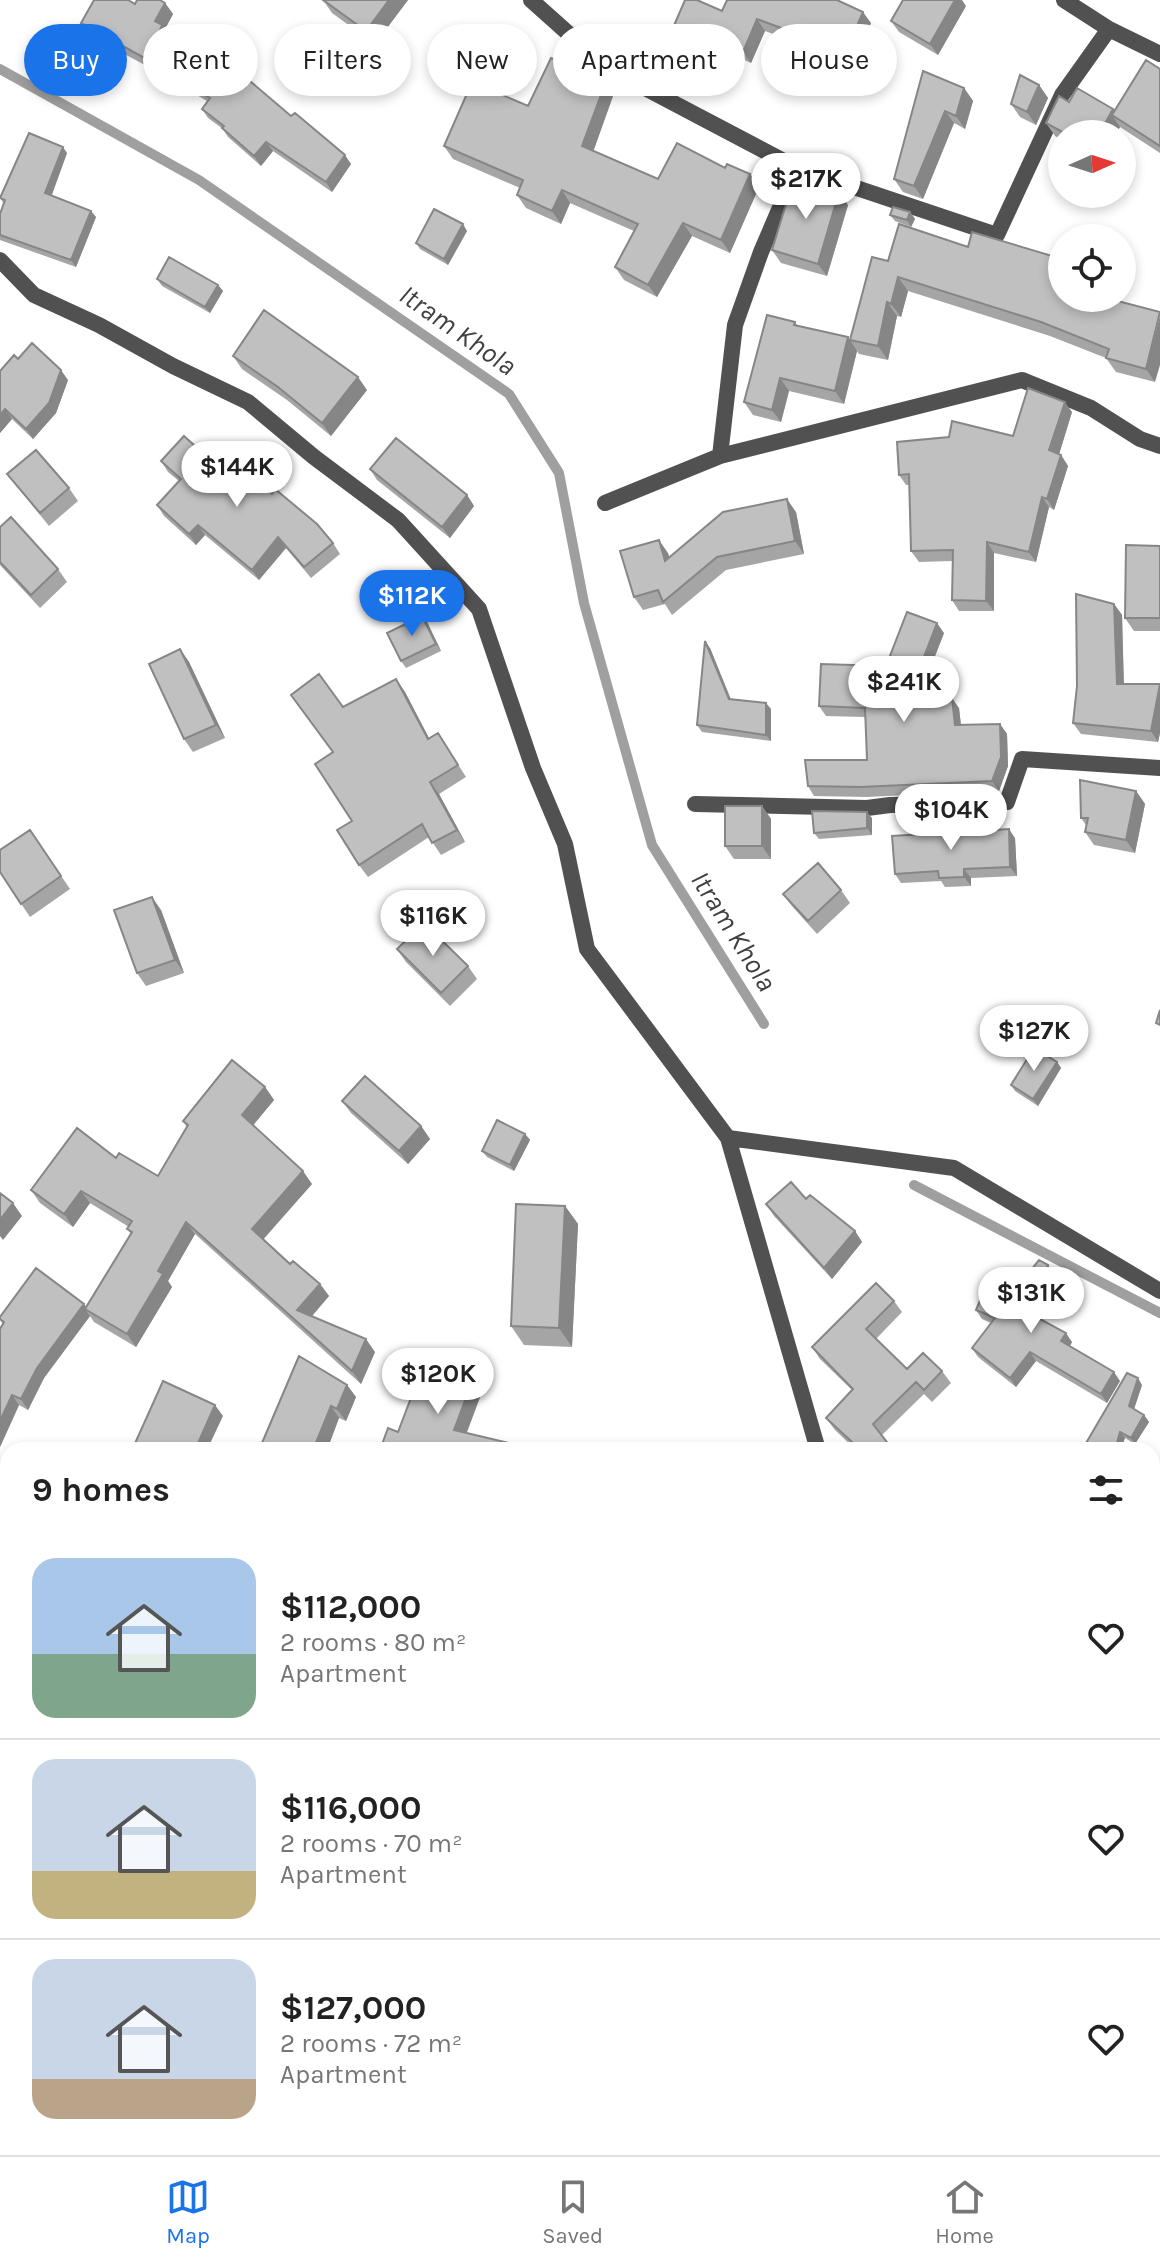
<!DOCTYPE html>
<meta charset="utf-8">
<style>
:root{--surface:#fff;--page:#f2f2f2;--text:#222;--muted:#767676;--line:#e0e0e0;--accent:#1a73e8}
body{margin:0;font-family:Karla,sans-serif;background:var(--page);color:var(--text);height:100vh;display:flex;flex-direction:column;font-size:30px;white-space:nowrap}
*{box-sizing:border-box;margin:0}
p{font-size:26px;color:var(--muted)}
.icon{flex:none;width:44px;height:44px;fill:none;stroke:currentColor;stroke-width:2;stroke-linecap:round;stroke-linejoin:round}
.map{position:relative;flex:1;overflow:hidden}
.sheet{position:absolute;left:0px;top:1442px;width:1160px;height:714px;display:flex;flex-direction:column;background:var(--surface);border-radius:24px 24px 0 0;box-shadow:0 4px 12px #0003}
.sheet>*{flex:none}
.guide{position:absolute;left:24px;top:24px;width:1112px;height:72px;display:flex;gap:16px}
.needle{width:52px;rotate:87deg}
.controls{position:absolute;left:1048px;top:120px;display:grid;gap:16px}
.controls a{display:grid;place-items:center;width:88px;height:88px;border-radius:50%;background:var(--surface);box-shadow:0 4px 12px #0003;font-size:40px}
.price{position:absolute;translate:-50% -68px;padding:0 18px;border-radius:28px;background:#fff;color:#222;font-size:26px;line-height:52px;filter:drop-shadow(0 2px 4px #0008)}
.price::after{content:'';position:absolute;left:50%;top:48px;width:24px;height:18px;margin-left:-12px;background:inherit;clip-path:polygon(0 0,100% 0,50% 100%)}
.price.selected{background:var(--accent);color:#fff}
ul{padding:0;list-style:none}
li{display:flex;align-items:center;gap:24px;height:200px;padding:0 32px}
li+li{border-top:2px solid var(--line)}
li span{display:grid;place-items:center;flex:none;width:224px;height:160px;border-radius:24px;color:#555}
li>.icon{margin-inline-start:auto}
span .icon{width:96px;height:96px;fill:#fffc;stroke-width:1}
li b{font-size:34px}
h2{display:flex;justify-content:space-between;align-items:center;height:96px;padding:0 32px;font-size:34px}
.pill{padding:0 28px;border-radius:36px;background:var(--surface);box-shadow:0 4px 12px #0003;font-size:28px;line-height:72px}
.pill.selected{background:var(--accent);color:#fff}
.tab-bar{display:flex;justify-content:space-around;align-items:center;height:112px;border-top:2px solid var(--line);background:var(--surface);font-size:22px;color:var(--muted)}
.tab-bar a{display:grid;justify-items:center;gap:4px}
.tab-bar .selected{color:var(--accent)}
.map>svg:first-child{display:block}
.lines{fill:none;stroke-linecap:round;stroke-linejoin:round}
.stream{stroke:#9f9f9f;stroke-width:10}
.street{stroke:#515151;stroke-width:16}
.wall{fill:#a5a5a5}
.shaded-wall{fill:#868686}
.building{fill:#c0c0c0;stroke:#868686;stroke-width:2}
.labels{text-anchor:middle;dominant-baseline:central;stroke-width:6;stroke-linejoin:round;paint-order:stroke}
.water-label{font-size:28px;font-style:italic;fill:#404040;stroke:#fff}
</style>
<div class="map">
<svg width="1160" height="2155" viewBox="0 0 1160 2155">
<rect width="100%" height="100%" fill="#fff"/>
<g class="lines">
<path class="stream" d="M0,69L199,180L509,394L559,473L584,603L652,845L764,1024
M914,1185L1160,1313"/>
<path class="street" d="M531,0L607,68L797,168L997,235L1062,95L1109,29
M1064,0L1109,29L1160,54
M0,260L34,295L99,325L173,366L248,402L314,457L398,520L479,609L533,768L565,844L587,949L728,1138L818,1450
M720,456L735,325L761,252L797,168
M605,503L720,456L1022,380L1091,408L1140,439L1160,446
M695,804L867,808L890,805L1007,802L1022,759L1160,768
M728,1138L954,1168L1160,1291
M0,1622L8,1626
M1152,1828L1160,1833
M1000,2148L1014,2155
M360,2155L364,2148"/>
</g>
<path class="wall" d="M323,0H408L375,44L332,13Z
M165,3L173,14L165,29L170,36L156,71L89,35L81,23Z
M966,6L938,55L899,32L891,21Z
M722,11L871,23L842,90L811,79L803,67L811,48L765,31L751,63L713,46L704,68L674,55L666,44Z
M1160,69V153L1120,127L1115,134H1062V140L1055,136L1046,123L1069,102L1113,109L1114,111Z
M923,71L964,88L973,101L965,129L954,123L923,199L903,192L894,179Z
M166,72L291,116L351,164L332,192L273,151L261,166L228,137L223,129L208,118L202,109L207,101L173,81Z
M1039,85L1048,98L1036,125L1020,117L1011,104Z
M613,96L593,151L658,179L725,168L750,174L759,187L730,253L692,236L657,297L624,280L615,267L634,231L570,203L561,224L526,208L517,195L520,188L453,159L444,146L528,106Z
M67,153L52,195L96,217L76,267L0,240V214L4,204L0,198Z
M848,205L827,276L781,263L772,250Z
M910,212L915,219L911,227L895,221L890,215Z
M467,231L448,265L420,249L416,243Z
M888,261L1062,298H1118L1117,301L1155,382L1116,372L1106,358L1050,336L908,291L901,317L897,316L888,360L859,354L857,351L844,404L789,391L781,422L753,415L744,402L795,322L798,326L850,340Z
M157,279L218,285L223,291L210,313L162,286Z
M233,356L367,390L331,436L287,400L242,369Z
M18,359L68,380L56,413L33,439L12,419L0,433Z
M1072,412L1059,454L1061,455L1068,466L1054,510L1049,507L1036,562L994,553V611H959L952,600V561L919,562L911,551L909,485H906L899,475L1013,436Z
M204,454L239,481L272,494L333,543L340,554L311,578L286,548L259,580L205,535L196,545L164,516L157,505L179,481L168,472L161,461Z
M370,469L467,495L474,506L450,538L377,480Z
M7,474L69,488L78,501L49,526Z
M796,512L804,554L726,570L672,615L665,604L643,610L634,597L668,553L669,558Z
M0,527L58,569L67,582L40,608L0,565Z
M1160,546V631H1134L1125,618Z
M1114,604L1122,615L1124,684H1160V733L1158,742L1081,734L1073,723Z
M427,622L441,651L406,668L401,661Z
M944,633L917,702L959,708L961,725L1000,724L1007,734L1008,766L999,791L866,797L814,796L808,786L867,760L865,717L826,716L819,706Z
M710,648L731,699L771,709V741L702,732L697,725Z
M180,649L189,662L225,738L193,752L184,739Z
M396,679L405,692L429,738L438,733L466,777L439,794L465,842L441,855L429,837L368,877L359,865L352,821L333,752L343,707Z
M1136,791L1145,804L1135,853L1094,845L1085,832L1086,825L1081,818Z
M762,806L771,819V859H734L725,846Z
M872,818V835L819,839L814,833Z
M30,830L70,889L30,917L0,872Z
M1015,838L1017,876L971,878V886L945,887L941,881L901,883L895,874Z
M841,890L850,903L817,934L792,906L783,894Z
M161,910L184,973L146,986L137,973Z
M397,949L468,966L477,979L450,1006L406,962Z
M1057,1062L1061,1068L1038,1106L1015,1091L1011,1085Z
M265,1087L274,1100L253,1125L312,1184L263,1239L290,1264L320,1284L329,1296L312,1316L375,1352L361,1384L195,1234L168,1281L172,1287L136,1347L94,1322L90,1316L44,1378L28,1410L19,1405L0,1447V1329L3,1324L0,1320L86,1307L131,1234L127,1229L129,1227L90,1203L73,1227L40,1203L31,1190L116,1158L158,1176L187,1127L183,1121Z
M342,1101L421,1126L430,1139L408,1164L351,1113Z
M525,1134L530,1140L514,1171L487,1157L482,1151Z
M806,1199L855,1231L862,1242L832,1279L774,1216L766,1204Z
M565,1206L578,1224L572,1347L524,1345L511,1326Z
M1048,1265L1054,1274L1035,1317L1072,1342L1070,1346L1120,1381L1107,1403L1036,1361L1016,1387L978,1357L972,1348L991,1323L982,1319L976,1310L1012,1294Z
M894,1301L902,1312L876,1339L907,1369L942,1371L951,1383L932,1402L924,1394L882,1435L893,1450H856L835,1430L826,1418L852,1390L820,1359L812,1347Z
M347,1385L356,1397L346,1421L339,1418L327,1450H259Z
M1142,1385L1134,1409L1144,1415L1149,1422L1135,1444L1125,1438L1082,1450Z
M1152,1579L1160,1583V1680L1152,1675Z
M1160,1737V1781L1152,1774V1747Z
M1152,1852L1160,1856V1915L1152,1911Z
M1152,2056L1160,2060V2130L1152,2125Z
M794,2148H911L915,2155H803Z"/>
<path class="shaded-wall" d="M389,0H408L375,44L366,31Z
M955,0H962L966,6L938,55L930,44Z
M165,3L173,14L165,29L170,36L156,71L148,60L155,21Z
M863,12L871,23L842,90L834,79Z
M757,19L765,31L751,63L743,52Z
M705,35L713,46L704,68L696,57Z
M605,84L613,96L591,158L582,146Z
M1039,85L1048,98L1036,125L1027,112Z
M964,88L973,101L965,129L956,116Z
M1113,109L1122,122L1112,115L1120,127L1115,134H1099Z
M945,111L954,123L923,199L914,186Z
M266,142L273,151L261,166L254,156Z
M63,147L67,153L50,199L45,193Z
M345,155L351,164L332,192L326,182Z
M750,174L759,187L730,253L721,240Z
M562,190L570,203L561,224L552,211Z
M839,192L848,205L827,276L818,264Z
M91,211L96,217L76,267L71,260Z
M910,212L915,219L911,227L907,220Z
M683,223L692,236L657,297L648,285Z
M463,224L467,231L448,265L444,259Z
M898,277L908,291L901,317L891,304Z
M218,285L223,291L210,313L205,307Z
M887,302L897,316L888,360L878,346Z
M1160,316V365L1155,382L1146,369Z
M848,337L857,351L844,404L835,391Z
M61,370L68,380L56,413L33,439L26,429Z
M358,377L367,390L331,436L322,423Z
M780,378L789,391L781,422L772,410Z
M1065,402L1072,412L1057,461L1049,450Z
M5,409L12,419L0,433V415Z
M1061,455L1068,466L1054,510L1047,499Z
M467,495L474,506L450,538L442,527Z
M1042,497L1049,507L1036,562L1029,552Z
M787,499L796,512L804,554L795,541Z
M198,525L205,535L196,545L189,534Z
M278,537L286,548L259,580L252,570Z
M659,540L668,553L674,574L665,561Z
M987,542L994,553V611L986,601Z
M1114,604L1122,615L1124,695L1117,684Z
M422,616L427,622L441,651L436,644Z
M937,623L944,633L913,713L906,703Z
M705,641L710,648L733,706L729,699Z
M180,649L189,662L225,738L216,725Z
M396,679L405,692L436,752L428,739Z
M1160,688V733L1158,742L1151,731Z
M952,698L959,708L962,735L955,725Z
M766,703L771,709V741L766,735Z
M1000,724L1007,734L1008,766L999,791L992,781Z
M430,782L439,794L465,842L457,830Z
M1136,791L1145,804L1135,853L1126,840Z
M762,806L771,819V859L762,846Z
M867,812L872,818V835L867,828Z
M1009,829L1015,838L1017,876L1010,867Z
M964,869L971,878V886L964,877Z
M152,897L161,910L184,973L175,960Z
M1057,1062L1061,1068L1038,1106L1033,1099Z
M265,1087L274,1100L251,1128L242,1115Z
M421,1126L430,1139L408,1164L399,1151Z
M525,1134L530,1140L514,1171L510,1165Z
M303,1171L312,1184L261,1242L252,1229Z
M81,1191L90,1203L73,1227L64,1214Z
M13,1203L22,1216L3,1240L0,1236V1220Z
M565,1206L578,1224L572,1347L559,1328Z
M186,1222L195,1234L168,1281L172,1287L136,1347L127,1334L158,1271Z
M855,1231L862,1242L832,1279L824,1268Z
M1048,1265L1054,1274L1033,1321L1027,1312Z
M320,1284L329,1296L306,1323L297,1310Z
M84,1304L90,1312L85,1309L90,1316L44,1378L28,1410L21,1399L37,1368Z
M1066,1333L1072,1342L1068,1349L1061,1341Z
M366,1339L375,1352L361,1384L352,1371Z
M1030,1352L1036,1361L1016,1387L1010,1378Z
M1114,1372L1120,1381L1107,1403L1101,1394Z
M1138,1378L1142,1385L1133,1412L1129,1406Z
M473,1379L482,1392L463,1443L454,1430Z
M347,1385L356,1397L346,1421L337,1409Z
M12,1395L19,1405L0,1447V1421Z
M215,1405L223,1416L207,1450H195Z
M331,1406L339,1418L327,1450H313Z
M1144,1415L1149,1422L1135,1444L1131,1438Z
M1120,1432L1125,1438L1121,1450H1115Z
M8,1684V1716L6,1720L0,1712V1701Z
M1160,2101V2125L1153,2115Z
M69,2148H81L78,2155H67Z
M909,2148H911L915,2155H905Z"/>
<path class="building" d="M94,0H128L135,4L137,0H160L165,3L155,21L162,25L148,60L81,23Z
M323,0H389L366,31Z
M685,0H697L722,11L727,0H837L863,12L834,79L803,67L814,40L757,19L743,52L705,35L696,57L666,44Z
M903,0H955L930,44L891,21Z
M174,33L237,70L291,116L295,113L345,155L326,182L266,142L254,156L222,128L224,126L202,109L210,98L166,72Z
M551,58L605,84L582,146L658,179L677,143L725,168L727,164L750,174L721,240L683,223L648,285L615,267L638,224L562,190L552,211L517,195L523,180L444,146L472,82L528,106Z
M1146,60L1160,69V146L1112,115Z
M923,71L964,88L956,116L945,111L914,186L894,179Z
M1020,75L1039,85L1027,112L1011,104Z
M1077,88L1113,109L1099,134H1066L1046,123L1059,96L1069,102Z
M29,133L63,147L45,193L91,211L71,260L0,235V214L5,200L0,198Z
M794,178L839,192L818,264L772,250Z
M893,207L910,212L907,220L890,215Z
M434,209L463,224L444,259L416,243Z
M899,224L968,247L972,232L1062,259V298H1106L1160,312L1146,369L1106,358L1109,349L1041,322L898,277L891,304L887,302L878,346L850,340L872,257L888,261Z
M169,257L218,285L205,307L157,279Z
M264,310L358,377L322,423L278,387L233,356Z
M767,315L795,322L794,325L848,337L835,391L780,378L772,410L744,402Z
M32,343L61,370L49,403L26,429L5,409L0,415V371L14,355L18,359Z
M1028,388L1065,402L1049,450L1061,455L1047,499L1042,497L1029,552L987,542L986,601L952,600L953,550L911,551L909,474L899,475L897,442L949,437L952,421L1013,436Z
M184,436L204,454L206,451L239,481L248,471L272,494L275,489L317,524L333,543L304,567L278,537L252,570L198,525L189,534L157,505L181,479L161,461Z
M396,438L467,495L442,527L370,469Z
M36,450L69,488L40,513L7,474Z
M787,499L795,541L717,557L663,602L658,590L634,597L620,551L659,540L665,561L723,512Z
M11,517L58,569L31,595L0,562V527Z
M1126,545L1160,546V618H1125Z
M1076,594L1114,604L1117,684H1160L1151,731L1073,723L1077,686Z
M907,612L937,623L906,703L952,698L955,725L1000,724L1001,757L992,781L860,787L808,786L805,760H867L865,708L819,706L821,664L886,666Z
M422,616L436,644L401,661L387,633Z
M705,641L729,699L766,703V735L697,725Z
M180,649L216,725L184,739L149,664Z
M319,674L343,707L396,679L428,739L438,733L458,765L430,782L457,830L432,843L422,824L359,865L337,830L352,821L315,764L333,752L291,695Z
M1080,780L1136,791L1126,840L1085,832L1088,818H1081Z
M725,806H762V846H725Z
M812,811L867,812V828L814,833Z
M1009,829L1010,867L964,869V877L939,878L938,871L895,874L892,836Z
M30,830L61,876L21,904L0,872V850Z
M818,863L841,890L808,921L783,894Z
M152,897L175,960L137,973L114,910Z
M424,923L468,966L441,993L397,949Z
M1160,1010V1025L1156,1023Z
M1034,1048L1057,1062L1033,1099L1011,1085Z
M232,1060L265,1087L242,1115L303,1171L252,1229L290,1264L293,1261L320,1284L297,1310L366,1339L352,1371L186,1222L158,1271L163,1274L127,1334L85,1309L132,1232L127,1229L132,1221L81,1191L64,1214L31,1190L77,1128L116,1158L119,1153L158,1176L188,1125L183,1121Z
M365,1076L421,1126L399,1151L342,1101Z
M497,1120L525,1134L510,1165L482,1151Z
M791,1182L806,1199L810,1195L855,1231L824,1268L766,1204Z
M0,1193L13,1203L0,1220Z
M516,1204L565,1206L559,1328L511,1326Z
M1039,1260L1048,1265L1027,1312L1066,1333L1061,1341L1114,1372L1101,1394L1030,1352L1010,1378L972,1348L995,1318L976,1310L987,1284L1012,1294Z
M36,1268L84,1304L37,1368L21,1399L12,1395L0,1421V1329L4,1322L0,1319V1317Z
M876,1283L894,1301L866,1329L907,1369L923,1353L942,1371L924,1390L916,1382L873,1424L893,1450H858L852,1442L826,1418L853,1389L812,1347Z
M299,1356L347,1385L337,1409L331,1406L313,1450H259Z
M425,1361L473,1379L454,1430L522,1446L521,1450H380L388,1428L398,1432Z
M1127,1373L1138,1378L1129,1406L1144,1415L1131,1438L1120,1432L1115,1450H1082Z
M163,1381L215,1405L195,1450H182L173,1445L171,1450H132Z
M1153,1578L1160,1583V1674L1152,1668Z
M0,1659L8,1662V1684L0,1701Z
M1160,1737V1775L1152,1769V1747Z
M1152,1852L1160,1856V1907L1152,1903Z
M1152,2056L1160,2060V2101L1153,2115Z
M2,2102L8,2104V2148H69L67,2155H0V2139L2,2135L0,2134V2108Z
M802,2148H909L905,2155H810Z
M981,2148H985L999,2155H978Z"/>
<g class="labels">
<g class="water-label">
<text transform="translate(458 330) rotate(35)">Itram Khola</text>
<text transform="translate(734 931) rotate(58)">Itram Khola</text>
</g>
</g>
</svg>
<div class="controls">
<a><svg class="needle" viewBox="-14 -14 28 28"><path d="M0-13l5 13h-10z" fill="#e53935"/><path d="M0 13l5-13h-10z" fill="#767676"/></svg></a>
<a><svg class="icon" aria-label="locate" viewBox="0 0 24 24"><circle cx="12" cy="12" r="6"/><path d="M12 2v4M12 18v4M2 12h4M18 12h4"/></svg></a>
</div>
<b class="price" style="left:806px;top:221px">$217K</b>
<b class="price" style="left:237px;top:509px">$144K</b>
<b class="price selected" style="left:412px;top:638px">$112K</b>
<b class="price" style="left:904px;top:724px">$241K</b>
<b class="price" style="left:951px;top:852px">$104K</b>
<b class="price" style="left:433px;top:958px">$116K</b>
<b class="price" style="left:1034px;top:1073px">$127K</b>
<b class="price" style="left:1031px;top:1335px">$131K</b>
<b class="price" style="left:438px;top:1416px">$120K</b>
<div class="guide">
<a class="pill selected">Buy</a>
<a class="pill">Rent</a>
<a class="pill">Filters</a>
<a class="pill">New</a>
<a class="pill">Apartment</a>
<a class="pill">House</a>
</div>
<section class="sheet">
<h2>9 homes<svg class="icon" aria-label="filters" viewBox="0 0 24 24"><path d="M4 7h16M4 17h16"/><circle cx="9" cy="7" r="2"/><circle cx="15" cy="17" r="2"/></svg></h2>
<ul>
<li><span style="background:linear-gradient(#a9c7e8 60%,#7fa58c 0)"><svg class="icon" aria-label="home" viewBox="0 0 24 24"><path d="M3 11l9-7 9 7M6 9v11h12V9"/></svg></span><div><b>$112,000</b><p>2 rooms · 80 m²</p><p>Apartment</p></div><svg class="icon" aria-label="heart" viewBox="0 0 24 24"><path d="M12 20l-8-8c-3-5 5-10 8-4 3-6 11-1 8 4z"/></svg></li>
<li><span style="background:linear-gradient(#c9d6e8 70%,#c2b280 0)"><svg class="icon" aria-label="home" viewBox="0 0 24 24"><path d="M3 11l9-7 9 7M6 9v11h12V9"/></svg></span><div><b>$116,000</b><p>2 rooms · 70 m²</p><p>Apartment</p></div><svg class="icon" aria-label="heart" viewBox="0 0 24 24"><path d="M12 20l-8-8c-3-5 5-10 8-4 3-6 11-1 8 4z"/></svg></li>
<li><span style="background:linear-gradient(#c9d6e8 75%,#b9a48a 0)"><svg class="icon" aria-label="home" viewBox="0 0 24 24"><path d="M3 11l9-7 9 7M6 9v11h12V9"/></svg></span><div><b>$127,000</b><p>2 rooms · 72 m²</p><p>Apartment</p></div><svg class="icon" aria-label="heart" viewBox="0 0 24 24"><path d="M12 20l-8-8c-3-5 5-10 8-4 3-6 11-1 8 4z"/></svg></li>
</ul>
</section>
</div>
<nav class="tab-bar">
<a class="selected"><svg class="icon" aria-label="map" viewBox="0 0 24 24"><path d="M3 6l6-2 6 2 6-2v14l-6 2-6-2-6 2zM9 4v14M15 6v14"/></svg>Map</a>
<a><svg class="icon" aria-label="saved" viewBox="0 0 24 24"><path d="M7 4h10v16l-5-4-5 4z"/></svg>Saved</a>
<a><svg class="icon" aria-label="home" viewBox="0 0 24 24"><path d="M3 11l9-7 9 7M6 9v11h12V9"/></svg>Home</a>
</nav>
